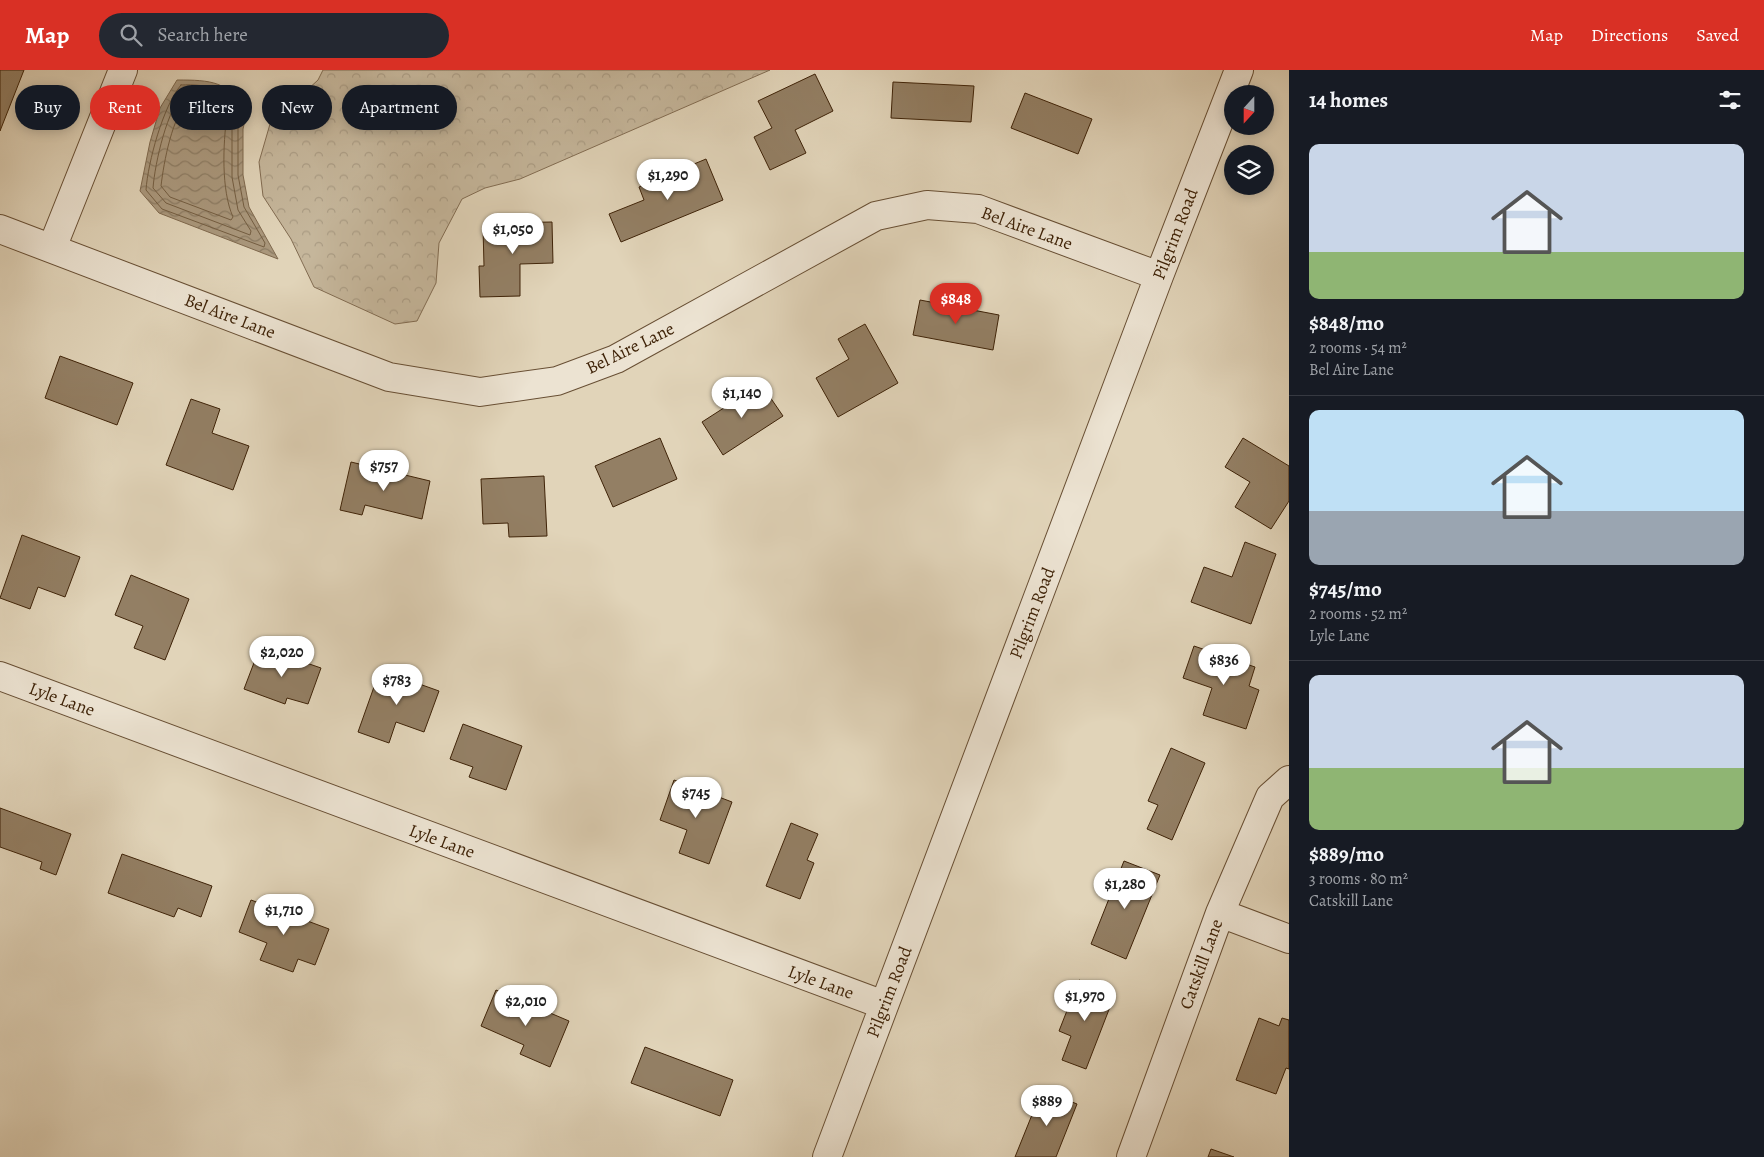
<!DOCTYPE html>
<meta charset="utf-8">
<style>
:root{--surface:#171b24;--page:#242831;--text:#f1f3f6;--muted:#9ea1a6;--line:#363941;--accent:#d93025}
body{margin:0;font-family:Alegreya,serif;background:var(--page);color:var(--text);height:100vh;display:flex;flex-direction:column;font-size:19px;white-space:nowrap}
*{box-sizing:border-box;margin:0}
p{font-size:16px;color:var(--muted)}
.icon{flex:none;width:28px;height:28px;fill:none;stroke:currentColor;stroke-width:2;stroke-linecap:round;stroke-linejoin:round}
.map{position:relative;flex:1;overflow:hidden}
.panel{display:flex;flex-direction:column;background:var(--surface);width:475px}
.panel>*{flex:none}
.top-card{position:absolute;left:15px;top:15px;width:475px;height:45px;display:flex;gap:10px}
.needle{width:32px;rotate:201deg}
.controls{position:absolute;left:1224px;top:15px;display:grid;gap:10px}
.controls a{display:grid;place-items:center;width:50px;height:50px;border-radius:50%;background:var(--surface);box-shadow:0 2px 12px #0003;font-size:25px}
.price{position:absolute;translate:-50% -42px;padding:0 11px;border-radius:18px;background:#fff;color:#222;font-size:16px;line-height:32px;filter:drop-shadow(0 1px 2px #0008)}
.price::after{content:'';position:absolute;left:50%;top:30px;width:15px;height:11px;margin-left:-8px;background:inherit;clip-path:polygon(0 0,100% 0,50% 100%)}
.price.on{background:var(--accent);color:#fff}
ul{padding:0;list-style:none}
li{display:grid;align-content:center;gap:10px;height:265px;padding:0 20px}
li+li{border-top:1px solid var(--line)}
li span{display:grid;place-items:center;height:155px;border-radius:10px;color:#555}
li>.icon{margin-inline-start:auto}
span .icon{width:90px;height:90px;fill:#fffc;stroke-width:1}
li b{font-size:21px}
h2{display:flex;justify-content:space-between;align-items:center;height:60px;padding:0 20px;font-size:21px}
.pill{padding:0 18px;border-radius:22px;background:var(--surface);box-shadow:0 2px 12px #0003;font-size:18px;line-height:45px}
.pill.on{background:var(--accent);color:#fff}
header{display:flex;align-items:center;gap:30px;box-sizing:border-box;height:70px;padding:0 25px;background:var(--accent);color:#fff}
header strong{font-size:24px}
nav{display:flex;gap:28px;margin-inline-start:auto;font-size:18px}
.search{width:350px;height:45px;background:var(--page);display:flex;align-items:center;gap:12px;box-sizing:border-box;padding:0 18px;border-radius:28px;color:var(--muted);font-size:19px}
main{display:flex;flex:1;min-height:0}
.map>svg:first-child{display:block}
.forest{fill:url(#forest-crowns);stroke:#826c52}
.water{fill:url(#water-waves);stroke:#7f694e}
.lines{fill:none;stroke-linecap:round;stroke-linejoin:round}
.shore{stroke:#745e42;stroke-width:1}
.building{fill:#937f64;stroke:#3f2308}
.minor-casing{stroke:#684f34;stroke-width:30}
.minor{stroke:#ece3d2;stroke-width:28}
.labels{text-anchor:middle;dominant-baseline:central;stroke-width:4.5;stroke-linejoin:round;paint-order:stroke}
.street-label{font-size:18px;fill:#3f2308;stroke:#ece3d2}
</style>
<header>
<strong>Map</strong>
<div class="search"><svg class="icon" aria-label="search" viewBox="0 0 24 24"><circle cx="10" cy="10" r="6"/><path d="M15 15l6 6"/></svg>Search here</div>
<nav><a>Map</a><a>Directions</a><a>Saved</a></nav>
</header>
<main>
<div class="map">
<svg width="1289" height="1087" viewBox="0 0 1289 1087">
<defs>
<pattern id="forest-crowns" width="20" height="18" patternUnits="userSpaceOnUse" patternTransform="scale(1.25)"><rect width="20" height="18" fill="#c5b69b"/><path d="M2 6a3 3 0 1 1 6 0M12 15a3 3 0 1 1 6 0" fill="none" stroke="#aa9c84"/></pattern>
<pattern id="water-waves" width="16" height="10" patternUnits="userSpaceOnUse" patternTransform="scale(1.25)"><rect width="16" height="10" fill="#aa987d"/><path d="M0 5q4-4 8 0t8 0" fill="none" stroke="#8c7c64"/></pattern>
</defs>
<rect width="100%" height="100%" fill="#e1d4b9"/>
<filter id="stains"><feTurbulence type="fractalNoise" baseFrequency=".004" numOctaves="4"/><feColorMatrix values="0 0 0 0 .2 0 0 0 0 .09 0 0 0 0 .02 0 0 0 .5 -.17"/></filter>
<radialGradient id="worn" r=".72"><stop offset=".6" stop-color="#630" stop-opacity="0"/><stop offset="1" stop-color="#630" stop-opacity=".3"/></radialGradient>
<path class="forest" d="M323,0H770L520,109L485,118L462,129L439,173L436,213L417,251L395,254L314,217L291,169L263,126L259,92L270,54L318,10Z"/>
<path class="water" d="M177,10C211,10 229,11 247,42L243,59V105L249,137L278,189L159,143L140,121L150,72L160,38Z"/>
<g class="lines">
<path class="shore" d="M181,15C208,14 227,18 241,42L238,58V105L244,137L265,173L264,177L162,139L146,120C148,92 163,36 181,15Z
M185,21C206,21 224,25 235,44L232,58V107L238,140L251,161L250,165L166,133L153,118C155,93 167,38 185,21Z
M189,29C203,29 219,32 227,45C223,74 221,120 233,147L231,150L170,127L161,116C164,91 172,47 189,29Z"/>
</g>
<path class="building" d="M0,0H24L0,61Z
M815,4L833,41L795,60L806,83L770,100L754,67L772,58L758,31Z
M893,12L974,16L971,52L891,48Z
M1025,23L1092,49L1078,84L1011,58Z
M706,89L723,130L621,172L609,144L644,130L639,117Z
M552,152L553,193L520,194V226L480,227L479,196H484L483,157H499L498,153Z
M920,230L999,245L993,280L913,265Z
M865,254L898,313L838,347L816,308L849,289L838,269Z
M60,286L133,313L117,355L45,328Z
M761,314L783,346L723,385L702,352Z
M191,329L220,339L212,363L249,376L233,420L166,395Z
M660,368L677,409L613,437L595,396Z
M1243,368L1289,396V431L1271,459L1235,437L1250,412L1225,397Z
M351,392L430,411L422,449L365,435L362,445L340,440Z
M544,406L547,466L509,467L508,453L483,454L481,409Z
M22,465L80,487L65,527L38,517L30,539L0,528Z
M1245,472L1276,484L1251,554L1191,532L1204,497L1232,507Z
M131,505L189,529L165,590L134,578L143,556L115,545Z
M1194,576L1255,597L1249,616L1259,620L1246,659L1203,645L1212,618L1183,608Z
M260,577L321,598L308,634L287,628L285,634L244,619Z
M380,600L439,621L424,662L396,652L389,673L358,662Z
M463,654L522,676L506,720L469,707L473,697L450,689Z
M1171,678L1205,693L1172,770L1147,759L1158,735L1148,731Z
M674,710L732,732L709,794L679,783L687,760L660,750Z
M0,738L71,764L56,805L40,799L42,792L0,777Z
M791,753L818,764L807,790L814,793L800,829L766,816Z
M122,784L212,816L201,847L178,838L174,847L108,823Z
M1124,791L1160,805L1126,889L1091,874Z
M251,830L329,859L315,895L298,889L293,902L260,890L267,873L239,862Z
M1079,910L1115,924L1086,999L1062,990L1071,966L1059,961Z
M496,920L569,951L550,997L520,984L524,975L481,956Z
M1259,948L1279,956L1282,948L1289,950V999L1286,998L1276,1024L1236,1010Z
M645,977L733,1010L720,1046L631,1013Z
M1042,1020L1077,1034L1056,1087H1015Z
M1211,1079L1234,1087H1208Z"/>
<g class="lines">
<g class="minor-casing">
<path id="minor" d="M0,159L389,307L480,322L557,311L616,289L876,146L927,135L978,139L1159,206
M52,178L123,0
M0,606L884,935
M1220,843L1289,869
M827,1087L1159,206L1239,0
M1131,1087L1220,843L1270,727L1289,710"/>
</g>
<use href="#minor" class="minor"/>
</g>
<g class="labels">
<g class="street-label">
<text transform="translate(1027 158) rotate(20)">Bel Aire Lane</text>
<text transform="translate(1175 164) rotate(-69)">Pilgrim Road</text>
<text transform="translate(230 246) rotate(21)">Bel Aire Lane</text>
<text transform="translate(630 278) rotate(-26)">Bel Aire Lane</text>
<text transform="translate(1032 543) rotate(-69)">Pilgrim Road</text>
<text transform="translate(62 629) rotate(20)">Lyle Lane</text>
<text transform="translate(442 771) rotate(20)">Lyle Lane</text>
<text transform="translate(1201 894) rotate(-70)">Catskill Lane</text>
<text transform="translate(821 912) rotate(20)">Lyle Lane</text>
<text transform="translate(889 922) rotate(-69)">Pilgrim Road</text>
</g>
</g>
<rect width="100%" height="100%" filter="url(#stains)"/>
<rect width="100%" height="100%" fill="url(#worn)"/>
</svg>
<div class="controls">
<a><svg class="needle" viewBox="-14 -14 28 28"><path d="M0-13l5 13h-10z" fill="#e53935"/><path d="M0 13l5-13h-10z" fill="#9ea1a6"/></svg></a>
<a><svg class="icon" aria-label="layers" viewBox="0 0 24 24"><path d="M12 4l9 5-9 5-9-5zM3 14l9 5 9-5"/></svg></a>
</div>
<b class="price" style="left:668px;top:131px">$1,290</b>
<b class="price" style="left:513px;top:185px">$1,050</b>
<b class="price on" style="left:956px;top:255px">$848</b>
<b class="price" style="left:742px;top:349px">$1,140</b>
<b class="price" style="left:384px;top:422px">$757</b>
<b class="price" style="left:282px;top:608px">$2,020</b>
<b class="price" style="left:1224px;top:616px">$836</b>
<b class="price" style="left:397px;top:636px">$783</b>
<b class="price" style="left:696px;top:749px">$745</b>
<b class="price" style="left:1125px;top:840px">$1,280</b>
<b class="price" style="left:284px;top:866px">$1,710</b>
<b class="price" style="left:1085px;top:952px">$1,970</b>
<b class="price" style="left:526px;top:957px">$2,010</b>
<b class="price" style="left:1047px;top:1057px">$889</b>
<div class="top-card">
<a class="pill">Buy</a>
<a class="pill on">Rent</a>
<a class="pill">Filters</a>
<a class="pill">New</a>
<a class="pill">Apartment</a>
</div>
</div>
<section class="panel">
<h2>14 homes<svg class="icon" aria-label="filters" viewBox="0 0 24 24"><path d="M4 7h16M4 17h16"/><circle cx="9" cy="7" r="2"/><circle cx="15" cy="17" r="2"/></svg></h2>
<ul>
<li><span style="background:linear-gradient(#c9d6e8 70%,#8fb573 0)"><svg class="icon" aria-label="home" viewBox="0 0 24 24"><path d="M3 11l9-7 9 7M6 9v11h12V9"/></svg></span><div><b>$848/mo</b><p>2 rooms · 54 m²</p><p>Bel Aire Lane</p></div></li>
<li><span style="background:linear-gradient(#bfe0f5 65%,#9aa5b1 0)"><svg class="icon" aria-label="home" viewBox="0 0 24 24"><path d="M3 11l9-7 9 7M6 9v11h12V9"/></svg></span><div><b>$745/mo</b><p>2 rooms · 52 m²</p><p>Lyle Lane</p></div></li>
<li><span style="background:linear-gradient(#c9d6e8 60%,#8fb573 0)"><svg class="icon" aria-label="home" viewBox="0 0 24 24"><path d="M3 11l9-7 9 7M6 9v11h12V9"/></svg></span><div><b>$889/mo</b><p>3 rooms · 80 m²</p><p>Catskill Lane</p></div></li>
</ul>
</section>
</main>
